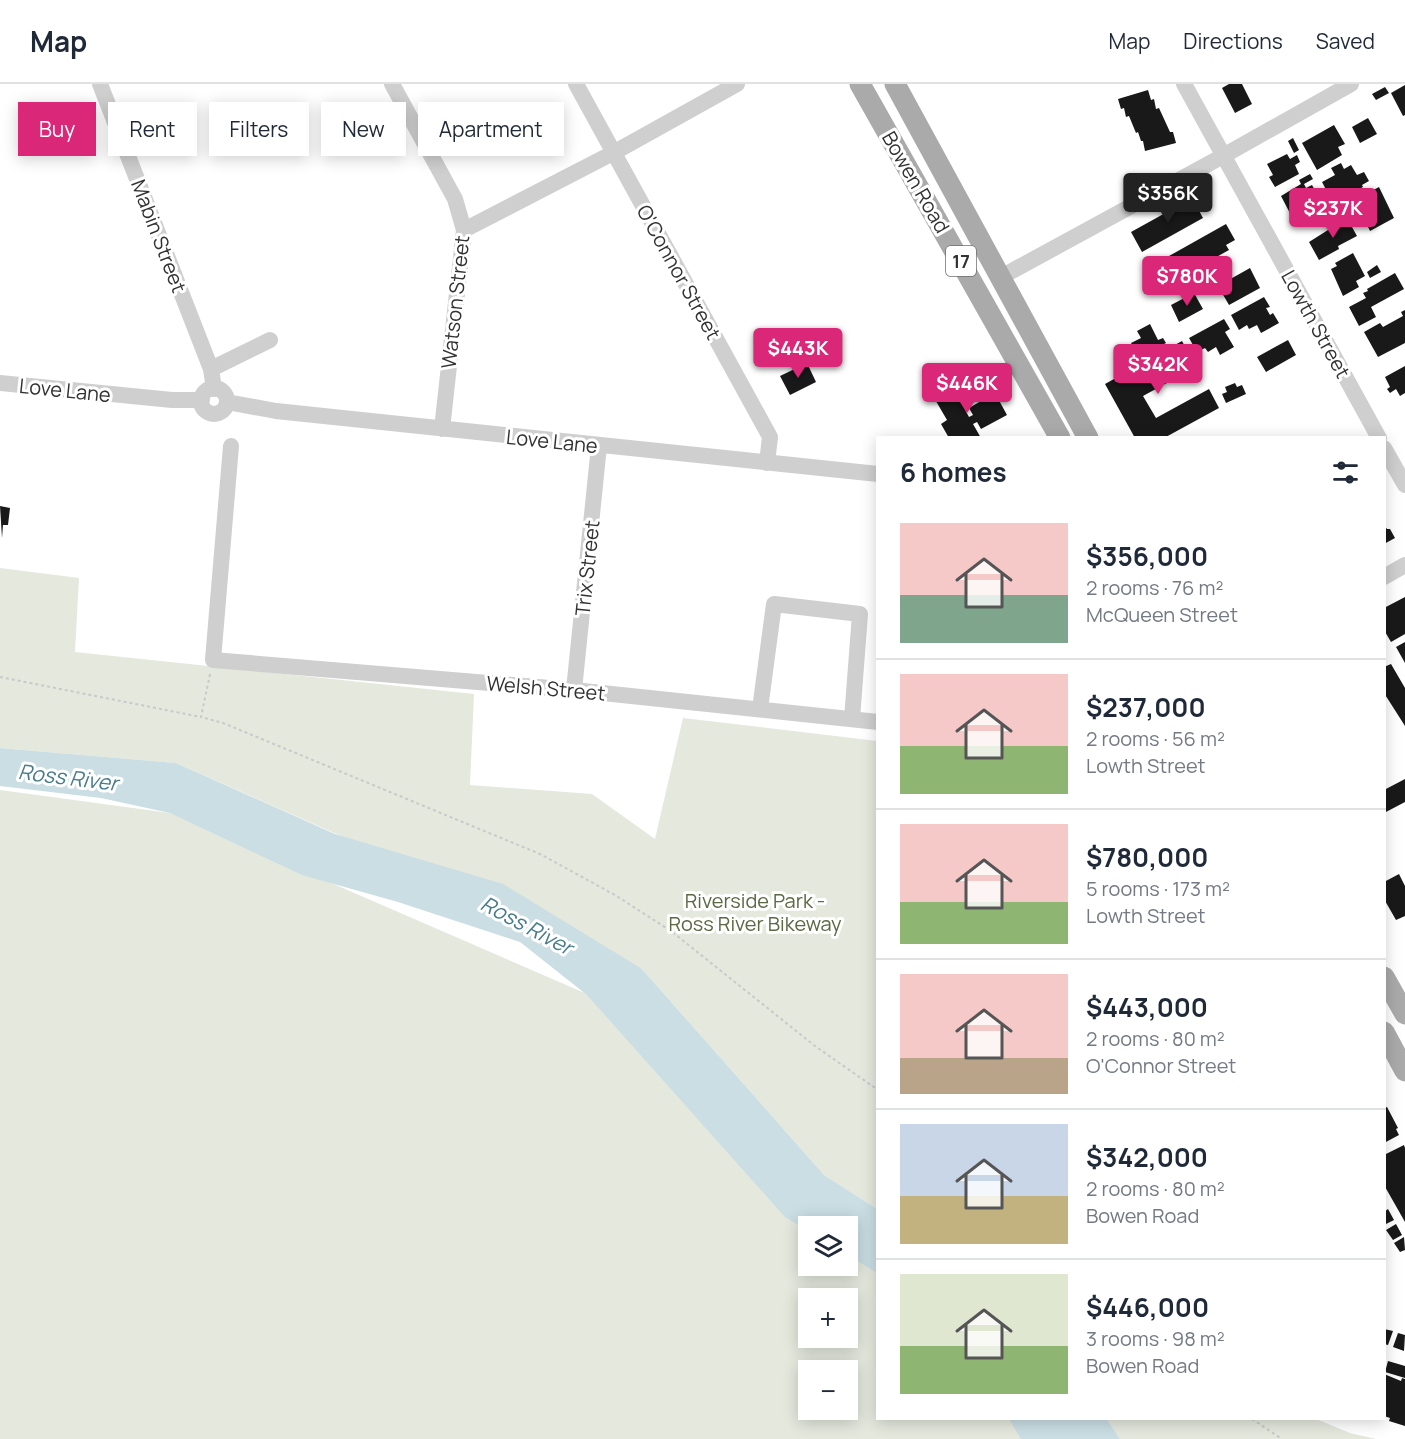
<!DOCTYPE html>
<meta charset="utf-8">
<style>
:root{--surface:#fff;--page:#f2f2f3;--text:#1f2937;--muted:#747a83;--line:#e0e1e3;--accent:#db2777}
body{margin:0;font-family:Manrope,sans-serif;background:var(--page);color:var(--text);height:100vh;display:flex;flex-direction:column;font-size:22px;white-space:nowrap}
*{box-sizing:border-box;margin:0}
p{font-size:20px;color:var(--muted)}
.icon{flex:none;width:33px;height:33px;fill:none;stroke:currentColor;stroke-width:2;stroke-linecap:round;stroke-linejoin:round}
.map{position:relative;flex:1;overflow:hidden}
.sheet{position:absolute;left:876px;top:352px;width:510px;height:984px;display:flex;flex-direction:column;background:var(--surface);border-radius:0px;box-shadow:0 3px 15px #0003}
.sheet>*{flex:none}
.hud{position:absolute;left:18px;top:18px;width:570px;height:54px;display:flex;gap:12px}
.fabs{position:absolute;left:798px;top:1132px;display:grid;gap:12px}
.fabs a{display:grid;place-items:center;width:60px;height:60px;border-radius:0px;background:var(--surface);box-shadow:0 3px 15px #0003;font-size:30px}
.price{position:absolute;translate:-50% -51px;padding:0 14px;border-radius:6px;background:var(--accent);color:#fff;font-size:20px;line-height:39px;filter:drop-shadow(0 2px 3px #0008)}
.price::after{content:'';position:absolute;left:50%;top:36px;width:18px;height:14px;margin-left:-9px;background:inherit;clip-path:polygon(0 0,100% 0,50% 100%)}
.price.current{background:#222;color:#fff}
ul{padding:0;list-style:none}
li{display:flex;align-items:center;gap:18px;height:150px;padding:0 24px}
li+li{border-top:2px solid var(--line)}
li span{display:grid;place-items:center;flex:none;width:168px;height:120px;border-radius:0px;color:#555}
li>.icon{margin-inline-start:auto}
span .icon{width:72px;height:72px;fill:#fffc;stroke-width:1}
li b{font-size:26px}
h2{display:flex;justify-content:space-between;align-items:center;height:72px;padding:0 24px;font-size:26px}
.tag{padding:0 21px;border-radius:0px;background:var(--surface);box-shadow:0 3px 15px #0003;font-size:21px;line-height:54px}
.tag.current{background:var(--accent);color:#fff}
header{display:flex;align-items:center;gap:36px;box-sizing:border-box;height:84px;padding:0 30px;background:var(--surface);border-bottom:2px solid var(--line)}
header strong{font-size:28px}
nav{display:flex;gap:33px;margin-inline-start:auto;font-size:21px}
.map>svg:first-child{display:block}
.green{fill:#e4e8dd;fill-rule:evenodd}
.water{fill:#cadee4}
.building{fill:#191919}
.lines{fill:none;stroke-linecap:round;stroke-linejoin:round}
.path{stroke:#c9c9c9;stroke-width:2;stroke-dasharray:3 3;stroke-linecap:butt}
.minor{stroke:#cfcfcf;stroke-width:16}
.major{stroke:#aaa;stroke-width:21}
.labels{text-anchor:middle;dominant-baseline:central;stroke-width:6;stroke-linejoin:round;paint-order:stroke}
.shield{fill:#fff;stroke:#707070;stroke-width:1.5}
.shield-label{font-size:18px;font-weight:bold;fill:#323232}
.street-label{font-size:20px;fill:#323232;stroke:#fff}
.park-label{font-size:20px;fill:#5b6944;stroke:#fff}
.water-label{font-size:21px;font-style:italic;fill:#497c8b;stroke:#fff}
</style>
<header>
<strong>Map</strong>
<nav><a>Map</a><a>Directions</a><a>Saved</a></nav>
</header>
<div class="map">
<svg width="1405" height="1355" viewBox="0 0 1405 1355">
<rect width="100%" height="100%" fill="#fff"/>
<path class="green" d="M0,484L79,494L75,568L474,610L470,701L592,710L655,755L683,634L877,657V1125L824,1091L642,885L176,679L0,664Z
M0,706L170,729L587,910L808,1143V1182H848V1154L877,1182L878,1335H1010L1023,1355H0ZM808,1215H848V1254H808ZM808,1287H848V1326H808Z
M1107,1335H1316L1350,1349L1376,1355H1120Z"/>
<path class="water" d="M0,664L176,679L335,750L503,800L642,885L824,1091L877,1125V1189L848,1171V1143H808V1147L785,1133L587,911L520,858L398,818L302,791L170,729L101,714L0,702Z
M1009,1335H1107L1120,1355H1021Z"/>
<path class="building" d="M1229,0H1242L1252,20L1235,29L1222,4Z
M1405,1V31L1403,32L1391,9Z
M1385,3L1389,9L1376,16L1372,10Z
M1148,6L1151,16L1154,15L1156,25L1159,24L1170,48H1173L1176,59L1145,67L1143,57H1141L1138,48L1136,49L1129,32L1126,33L1124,24L1121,25L1118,15Z
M1368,34L1377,50L1360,59L1352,43Z
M1334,41L1345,60L1338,63L1342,71L1317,86L1302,59Z
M1293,54L1299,66L1294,69L1288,57Z
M1287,70L1290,75L1297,71L1300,78L1295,81L1299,90L1275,103L1269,93L1273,91L1267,80Z
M1341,79L1344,85L1351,81L1357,91L1364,88L1369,97L1362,101L1363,103L1333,119L1322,98L1335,91L1331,84Z
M1310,90L1313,95L1304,100L1306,104L1312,101L1322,119L1293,135L1281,112L1301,100L1299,96Z
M1379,103L1394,134L1370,147L1355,116Z
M1196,112L1201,121L1197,123L1203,134L1142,168L1131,148Z
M1347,134L1357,152L1338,162L1339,165L1319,176L1309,158Z
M1226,140L1235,156L1226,161L1229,166L1170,199L1168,194L1163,197L1153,181Z
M1353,169L1365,192L1356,197L1359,203L1343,212L1331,185L1337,182L1335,179Z
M1377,181L1381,188L1370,194L1367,188Z
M1250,184L1260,204L1229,221L1218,202Z
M1395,189L1404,205L1371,223L1376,233L1359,242L1349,223L1366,214L1363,209L1368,207L1367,205Z
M1194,209L1203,225L1179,238L1171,221Z
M1264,213L1270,223L1266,224L1270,231L1273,229L1279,239L1261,249L1257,241L1249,245L1247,241L1239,246L1231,231Z
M1405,226V259L1378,273L1364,248L1380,239L1383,243L1403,232L1401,228Z
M1224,235L1230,245L1225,248L1234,263L1220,271L1216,263L1208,268L1205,264L1197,268L1189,254Z
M1150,240L1158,256L1163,254L1166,259L1139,273L1131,259L1141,254L1137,247Z
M1288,256L1296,271L1266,288L1257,273Z
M1182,257L1196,283L1143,312L1156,334L1209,305L1219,324L1164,354H1135L1105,300Z
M807,279L816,298L790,311L780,292Z
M1405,282V309L1400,312L1396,305L1390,309L1387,305L1390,303L1385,293Z
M1235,299L1237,303L1242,301L1246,310L1226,319L1222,310L1227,308L1225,303Z
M952,302L969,333L973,331L969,324L995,309L1007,331L981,345L977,338L973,340L981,354L966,352L949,354L941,340L947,336L933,312Z
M0,422L10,424L8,441H3L2,454Z
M1384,441L1387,445H1390L1395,454L1384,460Z
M1405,513V550L1391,558L1384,546V524Z
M1405,558V579L1396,563Z
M1391,580L1405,604V642L1384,609V583Z
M1405,695V718L1384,729V706Z
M1399,790L1405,802V832L1396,836L1384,815V798Z
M1387,1023L1398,1044L1396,1045L1399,1051L1384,1059V1024Z
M1404,1061L1405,1064V1138L1384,1101V1071Z
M1388,1125L1394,1136L1384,1141V1128Z
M1396,1140L1402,1151L1393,1156L1386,1146Z
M1404,1153L1405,1166L1400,1168L1394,1159Z
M1384,1245L1393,1247L1388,1261L1384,1260Z
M1398,1249L1405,1251L1404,1267L1393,1263Z
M1388,1277L1405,1282V1294L1385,1288Z
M1384,1290L1401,1297L1402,1294L1405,1295V1342L1389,1337L1390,1334L1384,1332Z"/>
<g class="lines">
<path class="path" d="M210,590L201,633L223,639L540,770L615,811L671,847L815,962L878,1006
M0,593L201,633
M1252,1335L1282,1355"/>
<path class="minor" d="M100,0L211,285L214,305
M392,0L455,115L464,146L442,345
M576,0L770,353L767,379
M1184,0L1379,354
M464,146L613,69L737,0
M1001,193L1223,72L1351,0
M211,285L270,256
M0,299L172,316H202
M201 317a13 13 0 1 1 26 0a13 13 0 1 1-26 0Z
M227,318L276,327L878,390
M231,362L213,576L574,606L878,638
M1384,364L1405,401
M1384,493L1405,481
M574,606L599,362
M760,625L774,520L860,530L852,635"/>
<path class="major" d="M860,0L1060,354
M895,0L1088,354
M1384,893L1405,930
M1384,948L1405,987"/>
</g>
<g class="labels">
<rect class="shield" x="946" y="162" width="30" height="30" rx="4.5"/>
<g class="shield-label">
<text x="961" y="177">17</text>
</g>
<g class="street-label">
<text transform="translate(916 98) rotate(60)">Bowen Road</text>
<text transform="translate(159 152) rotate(69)">Mabin Street</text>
<text transform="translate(679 188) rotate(61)">O'Connor Street</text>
<text transform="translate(455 218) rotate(-84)">Watson Street</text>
<text transform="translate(1316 240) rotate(61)">Lowth Street</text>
<text transform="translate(65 306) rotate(6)">Love Lane</text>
<text transform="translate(552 357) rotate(6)">Love Lane</text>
<text transform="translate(587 484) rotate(-84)">Trix Street</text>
<text transform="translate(546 604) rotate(5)">Welsh Street</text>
</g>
<g class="park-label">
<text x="755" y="816">Riverside Park -<tspan x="755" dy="23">Ross River Bikeway</tspan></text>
</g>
<g class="water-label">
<text transform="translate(68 693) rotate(7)">Ross River</text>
<text transform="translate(527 841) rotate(28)">Ross River</text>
</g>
</g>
</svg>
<div class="fabs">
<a><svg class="icon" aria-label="layers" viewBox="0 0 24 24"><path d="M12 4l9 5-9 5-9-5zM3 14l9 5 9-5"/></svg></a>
<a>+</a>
<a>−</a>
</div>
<b class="price current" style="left:1168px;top:140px">$356K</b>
<b class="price" style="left:1333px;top:155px">$237K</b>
<b class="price" style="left:1187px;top:223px">$780K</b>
<b class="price" style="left:798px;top:295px">$443K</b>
<b class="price" style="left:1158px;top:311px">$342K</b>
<b class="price" style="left:967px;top:330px">$446K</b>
<div class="hud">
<a class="tag current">Buy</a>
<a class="tag">Rent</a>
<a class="tag">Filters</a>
<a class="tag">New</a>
<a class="tag">Apartment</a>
</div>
<section class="sheet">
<h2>6 homes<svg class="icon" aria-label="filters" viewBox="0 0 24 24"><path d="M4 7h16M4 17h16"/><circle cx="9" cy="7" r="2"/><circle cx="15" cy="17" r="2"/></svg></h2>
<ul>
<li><span style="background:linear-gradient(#f6c9c9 60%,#7fa58c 0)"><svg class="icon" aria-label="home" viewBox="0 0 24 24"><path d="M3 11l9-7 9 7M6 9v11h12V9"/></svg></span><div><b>$356,000</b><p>2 rooms · 76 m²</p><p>McQueen Street</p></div></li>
<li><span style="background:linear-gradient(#f6c9c9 60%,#8fb573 0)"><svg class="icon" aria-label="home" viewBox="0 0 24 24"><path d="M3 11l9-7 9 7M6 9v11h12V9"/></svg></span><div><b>$237,000</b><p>2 rooms · 56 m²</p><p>Lowth Street</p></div></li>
<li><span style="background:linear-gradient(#f6c9c9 65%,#8fb573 0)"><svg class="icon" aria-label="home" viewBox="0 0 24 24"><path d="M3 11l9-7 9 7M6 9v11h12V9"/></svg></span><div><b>$780,000</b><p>5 rooms · 173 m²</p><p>Lowth Street</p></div></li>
<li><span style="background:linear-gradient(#f6c9c9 70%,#b9a48a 0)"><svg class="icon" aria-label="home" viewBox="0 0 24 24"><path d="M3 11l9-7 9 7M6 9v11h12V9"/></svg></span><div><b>$443,000</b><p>2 rooms · 80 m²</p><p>O'Connor Street</p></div></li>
<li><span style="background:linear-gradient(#c9d6e8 60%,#c2b280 0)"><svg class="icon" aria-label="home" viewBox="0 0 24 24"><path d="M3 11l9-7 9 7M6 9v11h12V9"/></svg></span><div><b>$342,000</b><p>2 rooms · 80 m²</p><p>Bowen Road</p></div></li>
<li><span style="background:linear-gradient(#dfe7d0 60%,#8fb573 0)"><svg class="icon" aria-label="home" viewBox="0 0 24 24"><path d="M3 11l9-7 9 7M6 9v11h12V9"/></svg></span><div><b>$446,000</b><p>3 rooms · 98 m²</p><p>Bowen Road</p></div></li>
</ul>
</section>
</div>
